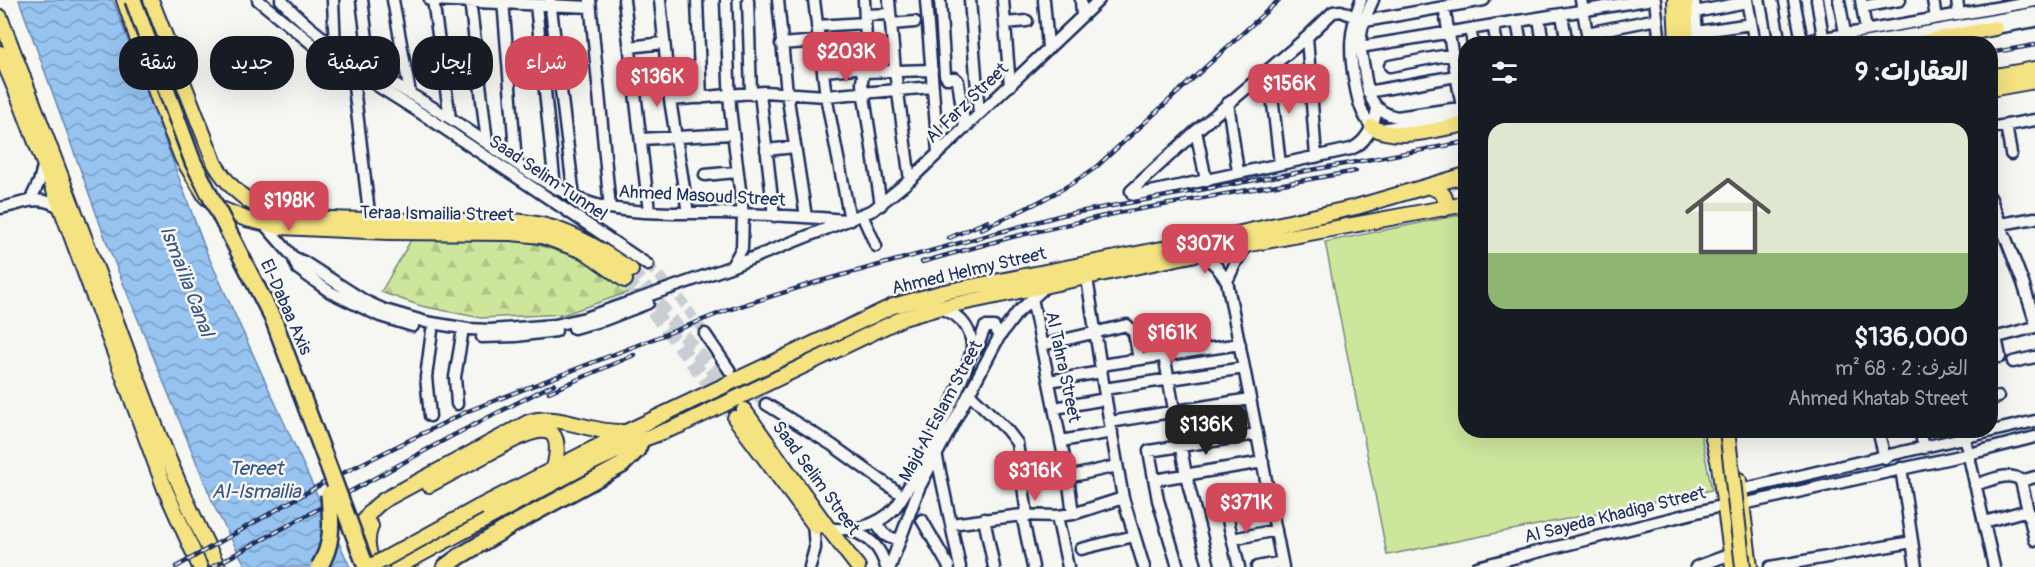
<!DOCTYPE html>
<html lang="ar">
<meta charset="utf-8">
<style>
:root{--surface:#171b24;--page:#242831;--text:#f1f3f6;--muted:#9ea1a6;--accent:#d1495b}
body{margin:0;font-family:Pangolin,"Playpen Sans Arabic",sans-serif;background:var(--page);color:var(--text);direction:rtl;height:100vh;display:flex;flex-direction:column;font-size:22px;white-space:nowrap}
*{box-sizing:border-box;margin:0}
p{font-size:20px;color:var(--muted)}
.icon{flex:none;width:33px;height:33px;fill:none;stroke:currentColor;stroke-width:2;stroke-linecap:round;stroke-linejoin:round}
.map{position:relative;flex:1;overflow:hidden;direction:ltr}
.panel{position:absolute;left:1458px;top:36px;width:540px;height:402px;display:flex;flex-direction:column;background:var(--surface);border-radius:24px;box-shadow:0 6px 24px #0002;direction:rtl}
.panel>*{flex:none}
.top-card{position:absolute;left:18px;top:36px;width:570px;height:54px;direction:rtl;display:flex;gap:12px}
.price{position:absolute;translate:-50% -51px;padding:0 14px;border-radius:12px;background:var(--accent);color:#fff;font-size:20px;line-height:39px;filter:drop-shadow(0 2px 3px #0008)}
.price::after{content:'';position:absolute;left:50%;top:36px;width:18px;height:14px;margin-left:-9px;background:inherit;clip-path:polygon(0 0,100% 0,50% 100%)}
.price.on{background:#222;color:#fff}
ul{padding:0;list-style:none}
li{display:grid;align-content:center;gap:12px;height:318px;padding:0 30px}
li span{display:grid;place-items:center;height:186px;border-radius:18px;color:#555}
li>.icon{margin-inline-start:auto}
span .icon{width:108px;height:108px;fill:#fffc;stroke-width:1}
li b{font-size:26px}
h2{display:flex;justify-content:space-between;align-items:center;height:72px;padding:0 30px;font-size:26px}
.tag{padding:0 21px;border-radius:24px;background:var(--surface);box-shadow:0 6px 24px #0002;font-size:21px;line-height:54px}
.tag.on{background:var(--accent);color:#fff}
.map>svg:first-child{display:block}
.forest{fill:url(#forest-firs);stroke:#748a7d;stroke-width:1.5}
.pitch{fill:#cee69c;stroke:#748a7d;stroke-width:1.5}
.water{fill:url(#water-waves);stroke:#6588b6;stroke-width:1.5}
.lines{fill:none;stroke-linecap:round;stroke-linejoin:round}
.minor-tunnel{stroke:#caced4;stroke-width:10;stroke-dasharray:10 5;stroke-linecap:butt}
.major-tunnel{stroke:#caced4;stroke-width:14;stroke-dasharray:14 7;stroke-linecap:butt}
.minor-casing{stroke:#1b2f5e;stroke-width:15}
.major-casing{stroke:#1b2f5e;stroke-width:18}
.highway-casing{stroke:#1b2f5e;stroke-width:20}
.minor{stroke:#f6f6f2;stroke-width:10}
.major{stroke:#f5e382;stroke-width:14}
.highway{stroke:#f5e382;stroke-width:15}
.rail-casing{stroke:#1b2f5e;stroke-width:4.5}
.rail{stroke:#f6f6f2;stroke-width:2;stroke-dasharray:7;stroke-linecap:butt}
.major-bridge-casing{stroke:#1b2f5e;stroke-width:18;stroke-linecap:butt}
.highway-bridge-casing{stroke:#1b2f5e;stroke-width:20;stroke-linecap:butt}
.major-bridge{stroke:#f5e382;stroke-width:14}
.highway-bridge{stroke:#f5e382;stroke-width:15}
.labels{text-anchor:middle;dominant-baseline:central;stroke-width:5;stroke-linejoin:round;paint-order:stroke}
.street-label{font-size:18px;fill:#1b2f5e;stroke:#f6f6f2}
.water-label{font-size:20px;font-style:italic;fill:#3a5482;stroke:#f6f6f2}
</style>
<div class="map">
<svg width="2035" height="567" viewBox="0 0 2035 567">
<defs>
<pattern id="forest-firs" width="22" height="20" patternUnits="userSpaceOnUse" patternTransform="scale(1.5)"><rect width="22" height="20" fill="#cee69c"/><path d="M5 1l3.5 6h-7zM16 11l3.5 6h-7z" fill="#b0c689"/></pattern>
<pattern id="water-waves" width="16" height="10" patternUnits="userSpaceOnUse" patternTransform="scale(1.5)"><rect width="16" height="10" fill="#96c3f0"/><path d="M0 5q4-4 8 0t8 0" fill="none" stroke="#7a9fc6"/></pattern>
</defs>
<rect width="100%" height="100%" fill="#f6f6f2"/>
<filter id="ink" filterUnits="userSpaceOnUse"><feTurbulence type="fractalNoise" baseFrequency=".0167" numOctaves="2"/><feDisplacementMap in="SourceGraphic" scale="12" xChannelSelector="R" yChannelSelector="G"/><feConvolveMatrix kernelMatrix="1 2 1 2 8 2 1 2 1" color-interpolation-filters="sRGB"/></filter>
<g filter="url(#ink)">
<path class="forest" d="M411,240H523L592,262L632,291L565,314L481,318L421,306L381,292Z"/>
<path class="pitch" d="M1465,214L1466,430L1700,431L1712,490L1387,555L1325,242Z"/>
<path class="water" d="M19,0H113L206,251L350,567H246L216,510L108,246Z"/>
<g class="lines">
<path class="minor-tunnel" d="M648,265L679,297L705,334
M732,375L746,390L766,404
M896,491L922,520"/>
<path class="major-tunnel" d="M631,270L741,406
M625,280L639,293L735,418"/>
<g class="minor-casing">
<path id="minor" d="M258,0L316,47L430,119L648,265
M281,0C328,51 390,80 448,117C495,146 555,199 610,208C645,214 683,213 719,213C761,214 804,217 846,220
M333,0L335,48
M362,0L371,70
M393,0L410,93
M430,0L590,7
M433,0L450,118
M470,0L487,142
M503,0L516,162
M550,0L574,197
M590,0L610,208
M624,0L649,211
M660,0L670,100L688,213
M697,0L701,98
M726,0L730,108L743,214L742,248L732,266
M748,0L751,94
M778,0L787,93L806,217
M814,0L826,96L850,220
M864,0L867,60C866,69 862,75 862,84L881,205
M889,0L895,71L910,180
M926,0L938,153
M940,0L945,75L947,78H955L958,81L965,128
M970,0L979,114
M1003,0L1010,86
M1044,0L1048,47
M1081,0L1082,16
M1361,0C1349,32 1349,51 1355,84C1358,100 1361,114 1372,127
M1373,0C1368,11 1362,23 1361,35C1359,46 1362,57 1364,68C1367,91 1370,112 1397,117L1466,107
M1581,0L1589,44
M1655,0L1660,44
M1694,0L1698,44
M1747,0L1755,44
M1772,0L1780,44
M1794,0L1802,41
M1817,0L1823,37
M1839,0L1845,33
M1861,0L1866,30
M1933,0L1936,18
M1957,0L1959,15
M536,5L555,187
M1444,7L1462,107
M1862,7L1900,0
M1695,12L1747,2
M865,15L890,14
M1562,15L1567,44
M1539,18L1543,44
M1517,21L1521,44
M1005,23L1027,21
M891,24L915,22
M1493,25L1497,44
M817,26L865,23
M1995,28L2035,21
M1470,29L1473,44
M1697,32L1751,24
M1587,33L1657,19
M1307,37L1316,157
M781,44L819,41
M1790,44L2035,1
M1857,44L2035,13
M630,47L663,43
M1360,47L1647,0
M1390,66L1453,54
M352,70L370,221
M1269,70L1280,164
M824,71L866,67
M862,72L932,70
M1368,92L1456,76
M760,93L774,216
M670,100L764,92L826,96L933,87
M1228,103L1238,172
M1377,109C1374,125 1367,142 1351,149L1137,195H1133L1131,191L1196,131L1307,37L1333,12L1341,11L1365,21L1484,0
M2006,125L2011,154
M1990,128L2035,120
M1381,129L1466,115
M1196,131L1206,180
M641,139L732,134
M766,150L795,147
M705,175L736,172
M1990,197L2023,283L2035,321
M31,199L39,182L44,163
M0,208C25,204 36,193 61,208
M862,215L876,246
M265,225L293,257L298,269L330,292L380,316L413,326
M1990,226L2035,218
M1201,253L1216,266L1227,281L1283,567
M293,257L304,262L365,301L385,310L426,322L468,329L490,330L555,325L585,318L730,267L873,210L910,180L1099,0
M1087,278L1104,389L1123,498L1144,567
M1227,281L1236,262L1247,245
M1032,298L1068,477L1073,514
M574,328L604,320L648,303
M705,334L730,371
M482,337L516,336L556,331
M1996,337L2000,357
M1990,339L2035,327
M1042,345L1127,325L1134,333L1139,359
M972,353L977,348L985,327H994L999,337
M1164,355L1186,475L1209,567
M2013,362L2035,357
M1101,365L1240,344
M1049,381L1101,372
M1104,389L1244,368
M969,393L1007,430L1017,443L1027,515
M1990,399L1998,397
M457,404L455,377L462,335
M766,404L832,445L896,491
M1055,408L1106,399
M430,416L426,377L432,331
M1110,422L1250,399
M1878,430L1885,458
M1920,430L1924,448
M1963,430L1994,567
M1061,441L1112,432
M936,453L960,567
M1901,468L1916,567
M1068,477L1117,466
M1154,480L1263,462
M2021,481L2035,477
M1975,485C1989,481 2010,470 2021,481L2035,540
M1740,490L2035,421
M1743,504L1969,454L2035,437
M1225,507L1239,567
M1213,509L1270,498
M1022,515L1033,567
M1057,516L1068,567
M984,519L994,567
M922,520L949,567
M877,521C880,533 887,539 899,539
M1984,522L2028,510
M951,524L1022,515L1057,516L1073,514L1123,498
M828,528C851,532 875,527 892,511C908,497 973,365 972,346C971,326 957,312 938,308
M851,530C870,538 880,546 886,567
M1233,539L1276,530
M1081,549L1134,536
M810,567L815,548L813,522
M890,567L919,488L999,337L1017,313L1045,287
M1178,567L1158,500L1149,451L1257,434
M1257,567L1282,562
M1477,567L1725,505
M1696,567L1731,554
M1770,567L1912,542"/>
</g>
<g class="major-casing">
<path id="major" d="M124,0L159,101L182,158L206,197L219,208L246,219L280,227L388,232L511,233L542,236L586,252L625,280
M151,0L215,164C228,186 248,204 273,213C292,219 312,218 332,219C375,221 417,221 460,221C487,221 515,219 542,225C576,233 603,251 631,270
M1675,0L1677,44
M1685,0L1687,44
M0,17C37,112 73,207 109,302C142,392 174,481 218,567
M1914,44L1995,28
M0,53L19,98L61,208L165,489L200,567
M1990,77L2035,69
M1990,89L2035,81
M1372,127C1400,142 1436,129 1466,124
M1428,186C1440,190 1449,195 1444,209
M744,410L828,528L858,567
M735,418L816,527
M1711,430L1719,465L1733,567
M1739,480L1750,567
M429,485C448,475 468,464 487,454C514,440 570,403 554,468
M479,507L626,432L893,306L944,292L1223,237L1356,207L1466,175
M371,526C365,541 368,553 375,567
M358,546C358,526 368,511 384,500L529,422C556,412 592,434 623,432
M397,567L585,466L641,440L681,425L903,318L938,308L1201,253L1466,204"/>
</g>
<g class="highway-casing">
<path id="highway" d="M139,42L152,65
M445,567L460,556L512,525L622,465L637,450L641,440"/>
</g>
<use href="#minor" class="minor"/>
<use href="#major" class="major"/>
<use href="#highway" class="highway"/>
<g class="rail-casing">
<path id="rail" d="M1990,53L2035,45
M981,229C1021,211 1059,194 1095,168L1279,0
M949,238L988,221
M922,262L1012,237L1118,213L1356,171
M549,392L634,355
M176,567L327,481L468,411L728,310L817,282L1062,215L1466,142
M212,567L450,437L554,384"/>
</g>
<use href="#rail" class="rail"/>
<g class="major-bridge-casing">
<path id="major-bridge" d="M1727,430L1743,567
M370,567L479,507"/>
</g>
<g class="highway-bridge-casing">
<path id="highway-bridge" d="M133,0L193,162L274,321L366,567
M319,567C334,544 331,521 329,494"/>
</g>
<use href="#major-bridge" class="major-bridge"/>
<use href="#highway-bridge" class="highway-bridge"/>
</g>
</g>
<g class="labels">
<g class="street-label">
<text transform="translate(967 103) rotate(-44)">Al Farz Street</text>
<text transform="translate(548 178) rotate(34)">Saad Selim Tunnel</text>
<text transform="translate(702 196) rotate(3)">Ahmed Masoud Street</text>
<text transform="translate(437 214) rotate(1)">Teraa Ismailia Street</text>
<text transform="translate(969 271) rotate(-13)">Ahmed Helmy Street</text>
<text transform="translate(286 307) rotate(66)">El-Dabaa Axis</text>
<text transform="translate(1063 367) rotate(78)">Al Tahra Street</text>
<text transform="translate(941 411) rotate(-62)">Majd Al Eslam Street</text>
<text transform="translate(816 478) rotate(54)">Saad Selim Street</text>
<text transform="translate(1615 515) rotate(-14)">Al Sayeda Khadiga Street</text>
</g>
<g class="water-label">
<text transform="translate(187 281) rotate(69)">Ismaïlia Canal</text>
<text x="256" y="468">Tereet<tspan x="256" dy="23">Al-Ismailia</tspan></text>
</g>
</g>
</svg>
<b class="price" style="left:846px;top:83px">$203K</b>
<b class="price" style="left:657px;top:108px">$136K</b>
<b class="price" style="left:1289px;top:115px">$156K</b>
<b class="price" style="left:289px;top:232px">$198K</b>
<b class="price" style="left:1205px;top:275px">$307K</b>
<b class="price" style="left:1172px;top:364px">$161K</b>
<b class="price on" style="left:1206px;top:456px">$136K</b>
<b class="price" style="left:1035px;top:502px">$316K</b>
<b class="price" style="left:1246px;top:534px">$371K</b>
<div class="top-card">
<a class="tag on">شراء</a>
<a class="tag">إيجار</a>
<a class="tag">تصفية</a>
<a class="tag">جديد</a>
<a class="tag">شقة</a>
</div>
<section class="panel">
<h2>العقارات: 9<svg class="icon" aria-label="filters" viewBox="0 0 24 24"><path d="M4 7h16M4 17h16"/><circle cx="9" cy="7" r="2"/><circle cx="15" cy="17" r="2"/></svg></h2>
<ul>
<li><span style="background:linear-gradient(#dfe7d0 70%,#8fb573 0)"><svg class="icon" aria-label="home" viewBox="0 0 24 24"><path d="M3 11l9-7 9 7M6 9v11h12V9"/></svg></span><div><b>$136,000</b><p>الغرف: 2 · 68 m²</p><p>Ahmed Khatab Street</p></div></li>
</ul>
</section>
</div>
